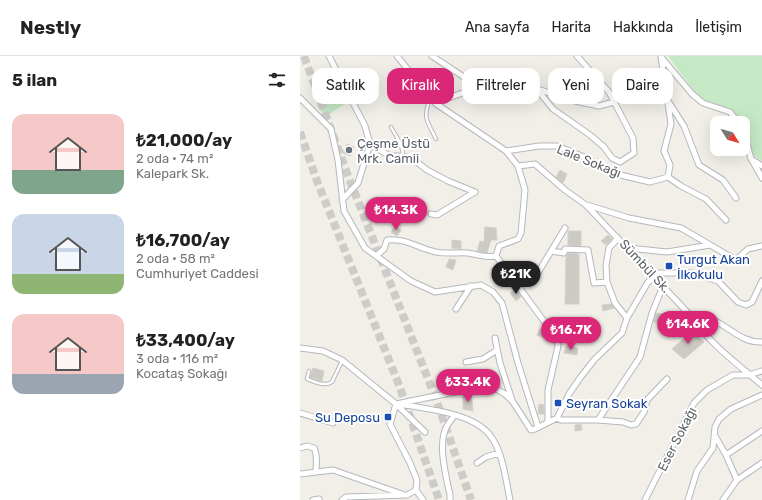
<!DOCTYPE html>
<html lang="tr">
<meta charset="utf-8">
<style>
:root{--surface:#fff;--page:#f6f6f6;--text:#222;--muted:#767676;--line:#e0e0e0;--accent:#db2777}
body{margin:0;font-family:Rubik,sans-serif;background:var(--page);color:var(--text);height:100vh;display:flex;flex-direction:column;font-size:15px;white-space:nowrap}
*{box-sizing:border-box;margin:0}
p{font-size:13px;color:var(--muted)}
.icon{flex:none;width:22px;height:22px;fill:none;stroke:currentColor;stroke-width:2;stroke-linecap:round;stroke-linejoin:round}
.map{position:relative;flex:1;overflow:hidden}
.sheet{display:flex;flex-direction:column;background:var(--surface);width:300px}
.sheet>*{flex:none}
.banner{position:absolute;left:12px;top:12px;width:380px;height:36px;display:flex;gap:8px}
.needle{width:26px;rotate:127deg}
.tools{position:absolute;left:410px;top:60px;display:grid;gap:8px}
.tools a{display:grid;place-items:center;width:40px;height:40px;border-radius:8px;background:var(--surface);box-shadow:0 4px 16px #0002;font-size:20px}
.price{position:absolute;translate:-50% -34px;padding:0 9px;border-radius:14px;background:var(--accent);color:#fff;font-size:13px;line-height:26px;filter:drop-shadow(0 1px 2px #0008)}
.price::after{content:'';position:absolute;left:50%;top:24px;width:12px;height:9px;margin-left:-6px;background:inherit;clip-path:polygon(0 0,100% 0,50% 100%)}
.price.current{background:#222;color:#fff}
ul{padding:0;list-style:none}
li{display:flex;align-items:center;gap:12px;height:100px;padding:0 12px}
li span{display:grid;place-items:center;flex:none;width:112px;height:80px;border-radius:12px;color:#555}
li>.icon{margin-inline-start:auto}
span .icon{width:48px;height:48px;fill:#fffc;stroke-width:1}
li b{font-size:17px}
h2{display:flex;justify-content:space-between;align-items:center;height:48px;padding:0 12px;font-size:17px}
.pill{padding:0 14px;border-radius:12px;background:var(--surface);box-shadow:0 4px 16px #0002;font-size:14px;line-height:36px}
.pill.current{background:var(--accent);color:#fff}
header{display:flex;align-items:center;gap:24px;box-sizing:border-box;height:56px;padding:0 20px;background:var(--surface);border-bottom:1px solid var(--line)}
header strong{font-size:19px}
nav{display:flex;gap:22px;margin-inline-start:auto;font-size:14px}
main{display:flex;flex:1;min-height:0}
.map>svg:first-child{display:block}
.green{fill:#c5e8c5}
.building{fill:#cccac5;stroke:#d6d1c6}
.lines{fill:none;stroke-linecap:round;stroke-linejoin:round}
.primary-tunnel{stroke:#ccccc8;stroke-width:8;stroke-dasharray:8 4;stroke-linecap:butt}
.service-casing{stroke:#b5b8bc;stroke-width:4.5}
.minor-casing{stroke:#b5b8bc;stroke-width:7}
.service{stroke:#fff;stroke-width:2.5}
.minor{stroke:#fff;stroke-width:5}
.worship-dot{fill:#6b7280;stroke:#fff;stroke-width:1.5}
.transit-dot{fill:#1a4fb4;stroke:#fff;stroke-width:1.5}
.labels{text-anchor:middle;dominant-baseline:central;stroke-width:4;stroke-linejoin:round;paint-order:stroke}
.worship-label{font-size:13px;fill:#5b616d;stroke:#fff;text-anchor:start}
.street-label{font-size:13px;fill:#5f6368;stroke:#fff}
.transit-label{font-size:13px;fill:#164399;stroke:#fff;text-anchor:start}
</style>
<header>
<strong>Nestly</strong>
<nav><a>Ana sayfa</a><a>Harita</a><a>Hakkında</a><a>İletişim</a></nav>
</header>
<main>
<section class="sheet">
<h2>5 ilan<svg class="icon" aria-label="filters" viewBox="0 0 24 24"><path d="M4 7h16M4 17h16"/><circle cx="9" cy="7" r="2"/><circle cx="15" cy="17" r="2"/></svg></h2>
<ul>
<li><span style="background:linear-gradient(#f6c9c9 70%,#7fa58c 0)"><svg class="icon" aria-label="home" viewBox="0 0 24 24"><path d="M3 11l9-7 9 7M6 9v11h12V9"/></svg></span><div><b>₺21,000/ay</b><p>2 oda · 74 m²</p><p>Kalepark Sk.</p></div></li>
<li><span style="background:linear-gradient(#c9d6e8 75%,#8fb573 0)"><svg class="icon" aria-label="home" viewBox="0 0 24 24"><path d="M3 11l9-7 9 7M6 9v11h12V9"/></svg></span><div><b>₺16,700/ay</b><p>2 oda · 58 m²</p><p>Cumhuriyet Caddesi</p></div></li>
<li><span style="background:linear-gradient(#f6c9c9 75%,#9aa5b1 0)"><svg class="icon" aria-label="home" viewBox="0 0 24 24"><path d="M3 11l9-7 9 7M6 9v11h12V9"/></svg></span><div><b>₺33,400/ay</b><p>3 oda · 116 m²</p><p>Kocataş Sokağı</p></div></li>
</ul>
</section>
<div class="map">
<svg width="462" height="444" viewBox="0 0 462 444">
<rect width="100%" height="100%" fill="#f1efe8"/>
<path class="green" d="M368,0H462V105L453,99L447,74L443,70V67H441L431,53L403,44L393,34Z
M38,36L46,47L25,61L17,49Z"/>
<path class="building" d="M47,88L54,91L50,100L43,97Z
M260,114L267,118L263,127L256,121Z
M95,170L101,174L97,180L91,176Z
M185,171L196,172L197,184H191L187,197L177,195L180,185L184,186Z
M268,175H281V190L268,189Z
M308,179L312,183L306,189L301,185Z
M152,184L161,185V193L152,192Z
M268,197L279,198V248H265L266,201Z
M149,203L156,204L153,214L146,211Z
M197,209L202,219L196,222L191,213Z
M216,233L221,241L216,245L210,237Z
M311,248L314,252L303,255L302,249Z
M356,257L364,258L361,267L354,266Z
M240,273L247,276L244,282L237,279Z
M392,275L404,286L384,303L372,293Z
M266,290L278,292L277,299L264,297Z
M13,312L24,315L22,325L10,321Z
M171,338L173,355L163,353V339Z
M239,348L244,349V358H238Z
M281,368L282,374L275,375V369Z"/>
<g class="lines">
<path class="primary-tunnel" d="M4,0L47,117L137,346L171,444
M0,76L17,125L99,329L139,444"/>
<g class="service-casing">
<path id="service" d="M130,41C123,63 126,63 136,83
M91,71C96,80 103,89 103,100
M9,315L7,323C15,326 25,331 32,326L42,305"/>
</g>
<g class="minor-casing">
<path id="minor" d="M29,0L65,70L70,88L58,127L42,144
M97,0L135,47L206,95L218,110L225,134L221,177L218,183L199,190L196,200L249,272L257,284L258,290L248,334V366
M132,0L179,31
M361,1L392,38L403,47L430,56L439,67
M237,33L275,45L299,50L314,46
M0,42L31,73L38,104L44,155L65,192L111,225L135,236L181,229L193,236L202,247L218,307L238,371
M368,45L384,70L399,109L423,124L436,142
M135,47L187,28L220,29L236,32L253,53L290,79L304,91L312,102L320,106L334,97L333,82L309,36L277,0
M443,73L451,103L462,110
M70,88L90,100H103L113,103L127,114L148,125L175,136L137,159L131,158
M206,95L239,90H257L284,101L316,118L350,126L368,121L370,109L364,95L371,68L361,1
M452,104L462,122
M218,110L235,108L265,134L286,149L389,258C408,286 436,307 462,329
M368,121L381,130L406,143L426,164
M287,149L329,162L381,172L436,204L448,193L462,190
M318,182L309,192L306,209L307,226L315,247L327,262
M328,192L367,196L410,189
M251,195L264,197L265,193L288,194L294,227L307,226
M76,200L84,193L87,184C104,182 117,191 132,195C144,199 156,196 168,197C180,199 184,202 196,200
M216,228L236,220L265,172
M156,253L171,230
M389,258C399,260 410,262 419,267C433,275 445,287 462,286
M195,282L200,307L212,344
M0,292L23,295L42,304L96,348L125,376
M166,306L183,303L197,294
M96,348L150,337L191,330L205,338L213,346L231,374L235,373L257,362
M99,348C127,353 176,357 192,382C203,398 206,425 210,444
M0,357L33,367
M257,362L269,338L280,322L294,304L322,277L327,262L348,226L359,217H392L418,225L438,246L446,249L452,246L462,225
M257,362L261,364H298L323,366L331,369L336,368L344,356L347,344L367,323
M298,364L340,301L352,257L363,230
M415,380L426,399L437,424
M0,392L7,390L14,392C18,400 16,408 16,416
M426,399L462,375
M177,407L186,401L199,397
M0,418L33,414L102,438
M116,434L123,444
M13,444L19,443
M42,444L46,441L107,439L116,434L117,424L110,407L90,368L96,348
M150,444V439C146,420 137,387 147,370C149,366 152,363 155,359
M345,444L394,347L407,334L433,319H449L462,315
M388,444L397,415L413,392L415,371L419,363L431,353L462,339
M423,444L437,424L462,407"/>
</g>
<use href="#service" class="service"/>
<use href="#minor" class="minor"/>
</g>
<circle class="worship-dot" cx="49" cy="94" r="4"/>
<g class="transit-dot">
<rect x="365" y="206" width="8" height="8" rx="2"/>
<rect x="254" y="343" width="8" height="8" rx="2"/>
<rect x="84" y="357" width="8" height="8" rx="2"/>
</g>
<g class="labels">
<g class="worship-label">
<text x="57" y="87">Çeşme Üstü<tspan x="57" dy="15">Mrk. Camii</tspan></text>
</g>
<g class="street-label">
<text transform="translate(289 105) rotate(22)">Lale Sokağı</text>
<text transform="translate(345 210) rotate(47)">Sümbül Sk.</text>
<text transform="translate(377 383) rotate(-63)">Eser Sokağı</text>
</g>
<g class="transit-label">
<text x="377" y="203">Turgut Akan<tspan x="377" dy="15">İlkokulu</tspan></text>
<text x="266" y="347">Seyran Sokak</text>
<text x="80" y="361" text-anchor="end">Su Deposu</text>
</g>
</g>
</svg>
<div class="tools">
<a><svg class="needle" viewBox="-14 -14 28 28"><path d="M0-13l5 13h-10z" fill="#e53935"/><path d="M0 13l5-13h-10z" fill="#767676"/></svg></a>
</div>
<b class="price" style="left:96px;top:175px">₺14.3K</b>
<b class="price current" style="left:216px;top:239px">₺21K</b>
<b class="price" style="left:388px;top:289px">₺14.6K</b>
<b class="price" style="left:271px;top:295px">₺16.7K</b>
<b class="price" style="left:168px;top:347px">₺33.4K</b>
<div class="banner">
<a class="pill">Satılık</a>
<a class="pill current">Kiralık</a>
<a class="pill">Filtreler</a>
<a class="pill">Yeni</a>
<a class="pill">Daire</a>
</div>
</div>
</main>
